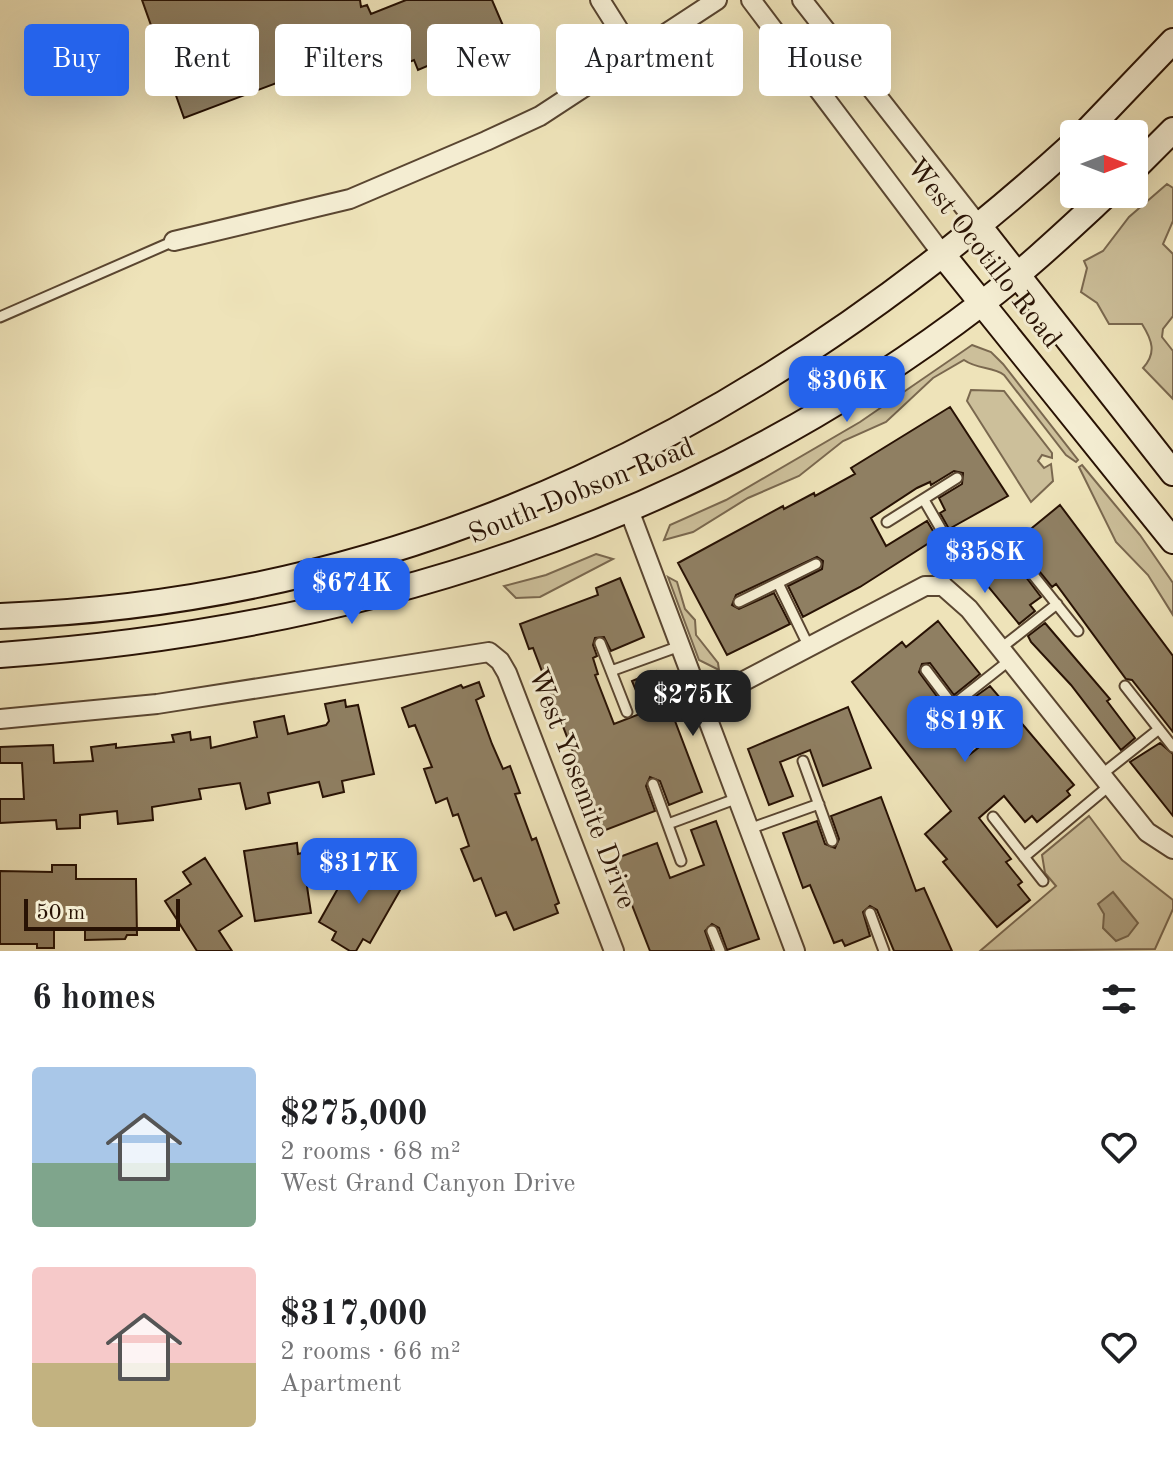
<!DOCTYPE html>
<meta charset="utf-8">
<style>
:root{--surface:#fff;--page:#f6f6f6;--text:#202124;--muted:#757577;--accent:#2563eb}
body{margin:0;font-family:"Old Standard TT",serif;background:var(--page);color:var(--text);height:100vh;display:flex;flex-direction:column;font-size:30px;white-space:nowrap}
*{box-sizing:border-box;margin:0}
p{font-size:26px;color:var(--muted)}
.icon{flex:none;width:44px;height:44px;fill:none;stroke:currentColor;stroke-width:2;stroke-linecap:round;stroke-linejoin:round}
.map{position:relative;height:951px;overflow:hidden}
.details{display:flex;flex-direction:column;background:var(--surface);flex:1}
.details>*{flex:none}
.banner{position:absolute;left:24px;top:24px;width:1126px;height:72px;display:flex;gap:16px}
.needle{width:52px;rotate:90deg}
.buttons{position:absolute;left:1060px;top:120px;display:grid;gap:16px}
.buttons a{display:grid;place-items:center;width:88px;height:88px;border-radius:8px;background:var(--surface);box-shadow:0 8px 32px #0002;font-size:40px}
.scale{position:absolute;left:24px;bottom:20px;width:156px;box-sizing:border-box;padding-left:8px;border:4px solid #281204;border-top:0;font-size:22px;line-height:28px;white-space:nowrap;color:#281204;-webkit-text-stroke:6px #f4edd2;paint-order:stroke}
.price{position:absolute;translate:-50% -68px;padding:0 18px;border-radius:16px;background:var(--accent);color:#fff;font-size:26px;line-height:52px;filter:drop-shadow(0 2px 4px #0008)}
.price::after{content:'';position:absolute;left:50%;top:48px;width:24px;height:18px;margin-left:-12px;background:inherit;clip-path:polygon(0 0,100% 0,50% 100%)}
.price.current{background:#222;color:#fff}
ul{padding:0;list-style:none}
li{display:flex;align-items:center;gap:24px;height:200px;padding:0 32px}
li span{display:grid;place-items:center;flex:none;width:224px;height:160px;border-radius:8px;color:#555}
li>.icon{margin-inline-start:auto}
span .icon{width:96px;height:96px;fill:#fffc;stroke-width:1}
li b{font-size:34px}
h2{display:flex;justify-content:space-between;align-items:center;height:96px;padding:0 32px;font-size:34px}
.pill{padding:0 28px;border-radius:8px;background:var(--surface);box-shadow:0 8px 32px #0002;font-size:28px;line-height:72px}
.pill.current{background:var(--accent);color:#fff}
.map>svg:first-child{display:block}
.green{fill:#ccbf9a;stroke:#7a684f;stroke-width:2}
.water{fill:#ab9c7b;stroke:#77654b;stroke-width:2}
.building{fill:#8f7f62;stroke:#281204;stroke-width:2}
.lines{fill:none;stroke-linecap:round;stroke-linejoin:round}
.lane-casing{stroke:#5a4631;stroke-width:13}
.street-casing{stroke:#5a4631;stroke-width:22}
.secondary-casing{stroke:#281204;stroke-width:28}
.lane{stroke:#f4edd2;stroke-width:9}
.street{stroke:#f4edd2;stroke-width:18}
.secondary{stroke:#f4edd2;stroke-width:24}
.labels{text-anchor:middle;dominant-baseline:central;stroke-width:6;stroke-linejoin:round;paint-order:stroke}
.street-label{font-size:28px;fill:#281204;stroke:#f4edd2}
</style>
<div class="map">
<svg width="1173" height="951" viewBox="0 0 1173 951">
<rect width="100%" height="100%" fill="#eee3b9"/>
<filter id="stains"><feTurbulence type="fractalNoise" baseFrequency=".0025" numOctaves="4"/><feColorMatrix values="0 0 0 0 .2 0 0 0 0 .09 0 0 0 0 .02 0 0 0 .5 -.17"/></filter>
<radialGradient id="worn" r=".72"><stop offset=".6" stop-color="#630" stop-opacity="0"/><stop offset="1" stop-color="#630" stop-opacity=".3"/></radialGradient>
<path class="green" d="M1167,184L1173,188V221L1163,244L1173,254V316L1163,329L1162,337L1173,351V399L1143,368C1157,353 1152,340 1142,324H1109L1097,303L1081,292L1087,268L1084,261L1103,251L1129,217Z
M972,345L991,352L1003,364L1078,460L1076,462L1066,455L1004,375C993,366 978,370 964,360L933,378L886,422L843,441L799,476L748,498L693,532L664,540L670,525L726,500L860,422Z
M971,390L1004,391L1052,453V458L1042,455L1038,461L1044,468L1051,464L1053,481L1031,502L967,401Z
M1082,465L1140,535L1173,583V615L1148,575L1116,542L1079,467Z
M596,554L613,559L540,597L516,598L504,586L546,575Z
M668,577L677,582L685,609L695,620L696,635L718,663L719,670L699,660Z
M1089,816L1122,860L1173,900V909L1155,949L980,951L1056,886L1045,873L1042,855Z"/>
<path class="water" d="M1113,892L1138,923L1128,936L1116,941L1103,928L1104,914L1098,904Z"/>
<path class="building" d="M142,0H360L361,7L367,5L371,14L406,0H492L504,28L449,51L451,56L418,70L414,60L360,82L356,71L302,94L295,76L184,118Z
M950,407L1008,496L949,529L940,513L945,510L939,498L962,484L963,473L954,471L931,485L930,482L917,488L871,518L886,546L927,521L936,536L932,541L860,587L803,617L788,586L822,569L823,561L817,557L736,595L732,605L739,609L774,593L790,624L727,655L678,563L783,506L784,509L814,493L815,496L855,474L851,468Z
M1060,505L1173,656V732L1132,680L1126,679L1056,584L1052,587L1035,566L1026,565L1023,573L1041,597L1030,605L1035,611L1019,624L977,573Z
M620,578L644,637L611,651L604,637L595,638L593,645L597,656L593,658L598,674L595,675L614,724L645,712L632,681L656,671L702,792L669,805L660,781L650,777L646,786L655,811L603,831L533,648L529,649L520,624L598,595L596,588Z
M938,621L980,674L954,695L930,663L922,664L919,672L944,706L937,712L969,755L998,732L972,699L990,686L1074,785L1067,791L1070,795L1037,822L1032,816L1025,822L1004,796L979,818L1011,859L1006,862L1022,882L1018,885L1030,900L997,927L943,862L947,859L925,834L951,811L852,682L902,642L906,647Z
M1045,623L1110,699L1107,701L1135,738L1121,750L1071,685L1031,642L1028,636Z
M479,682L484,696L476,700L492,744L503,769L510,766L520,793L515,794L532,840L536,838L559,903L555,905L558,913L514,930L506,912L496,916L481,878L474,881L461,849L469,846L458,814L453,816L447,798L436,803L424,769L432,767L415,725L409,727L402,708L461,685L463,688Z
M345,700L346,707L358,705L374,774L342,781L344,792L323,797L319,782L268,793L270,803L246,809L240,783L199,789L201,799L152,807L153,820L118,824L117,811L80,815V828L57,829L56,820L0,823V799H24L22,763H0V747L53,745L54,763L93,761L91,747L116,744V748L174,742L172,735L190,732L191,740L210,737L211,748L257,737L254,722L284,716L288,734L326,725L329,721L325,704Z
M848,707L871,768L823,786L810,750L780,762L793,796L769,805L748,749Z
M1160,743L1173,754V816L1130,762Z
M881,797L916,891L924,888L952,951H894L877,910L870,906L863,912L870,936L845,946L842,940L834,943L810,885L803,888L783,833L817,821L825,844L835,848L839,839L831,816Z
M716,821L759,939L727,950L719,928L712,924L705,931L712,951H650L614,859L657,843L670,878L704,865L691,830Z
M297,843L298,854L302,853L311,913L255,921L244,851Z
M205,858L242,916L219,931L232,951H197L165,901L191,884L183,872Z
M354,860L402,887L370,943L363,939L356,951H350L332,940L336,932L319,922Z
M52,865H76V879H136L137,935H127L125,939L85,940V928H54V948H37V944H0V871L52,872Z"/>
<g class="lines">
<g class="lane-casing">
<path id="lane" d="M0,317L174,241
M924,500L953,550L943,586
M887,522L957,478
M1030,571L1078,631
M778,583L809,647
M739,602L816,564
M600,643L627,712
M1001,648L1057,604
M926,670L979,740
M611,671L680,646
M1125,686L1173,747
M953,705L1010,660
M803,761L832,841
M1101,775L1159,729
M653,784L681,861
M993,817L1043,881
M668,824L738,798
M749,829L819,804
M1024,857L1109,786
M870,913L884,951
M712,931L720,951"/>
</g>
<g class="street-casing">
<path id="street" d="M600,0L636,57
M751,0L943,255
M802,0L979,226
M174,241L350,199L486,141L540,116L717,0
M629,510L795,951
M702,703L925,586H943L969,609L1147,832L1173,849
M0,719L157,704L489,652L500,661L507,673L614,951"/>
</g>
<g class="secondary-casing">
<path id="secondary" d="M1084,134L1173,41
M1134,169L1173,130
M979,226L1173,473
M943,255L1173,541
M0,616C419,601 769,421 1074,143
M0,655C358,630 695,523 982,303C1026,270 1067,231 1107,194"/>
</g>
<use href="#lane" class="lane"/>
<use href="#street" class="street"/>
<use href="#secondary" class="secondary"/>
</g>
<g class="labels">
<g class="street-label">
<text transform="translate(983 254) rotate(52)">West Ocotillo Road</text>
<text transform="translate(582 492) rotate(-22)">South Dobson Road</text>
<text transform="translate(581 789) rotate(69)">West Yosemite Drive</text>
</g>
</g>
<rect width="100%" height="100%" filter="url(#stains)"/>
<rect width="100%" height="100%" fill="url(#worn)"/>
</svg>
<div class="buttons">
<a><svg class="needle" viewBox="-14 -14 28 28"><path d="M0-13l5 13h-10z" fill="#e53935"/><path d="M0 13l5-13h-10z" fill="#757577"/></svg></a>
</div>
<div class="scale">50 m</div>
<b class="price" style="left:847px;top:424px">$306K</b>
<b class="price" style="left:985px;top:595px">$358K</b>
<b class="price" style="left:352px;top:626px">$674K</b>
<b class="price current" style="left:693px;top:738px">$275K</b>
<b class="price" style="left:965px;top:764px">$819K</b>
<b class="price" style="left:359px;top:906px">$317K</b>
<div class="banner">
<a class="pill current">Buy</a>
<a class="pill">Rent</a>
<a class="pill">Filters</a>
<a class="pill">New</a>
<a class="pill">Apartment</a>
<a class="pill">House</a>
</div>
</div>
<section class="details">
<h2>6 homes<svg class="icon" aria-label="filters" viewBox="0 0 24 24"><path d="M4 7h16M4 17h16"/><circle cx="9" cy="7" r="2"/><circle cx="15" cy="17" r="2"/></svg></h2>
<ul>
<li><span style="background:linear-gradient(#a9c7e8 60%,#7fa58c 0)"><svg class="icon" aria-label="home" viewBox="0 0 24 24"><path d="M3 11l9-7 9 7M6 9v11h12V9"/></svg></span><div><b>$275,000</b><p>2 rooms · 68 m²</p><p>West Grand Canyon Drive</p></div><svg class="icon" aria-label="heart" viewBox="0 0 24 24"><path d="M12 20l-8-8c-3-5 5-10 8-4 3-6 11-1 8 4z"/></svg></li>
<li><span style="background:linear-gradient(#f6c9c9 60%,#c2b280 0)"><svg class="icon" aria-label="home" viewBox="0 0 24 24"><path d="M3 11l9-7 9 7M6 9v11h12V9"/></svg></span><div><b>$317,000</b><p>2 rooms · 66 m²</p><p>Apartment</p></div><svg class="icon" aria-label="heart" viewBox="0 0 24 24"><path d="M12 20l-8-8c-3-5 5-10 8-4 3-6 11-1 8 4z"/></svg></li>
</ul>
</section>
